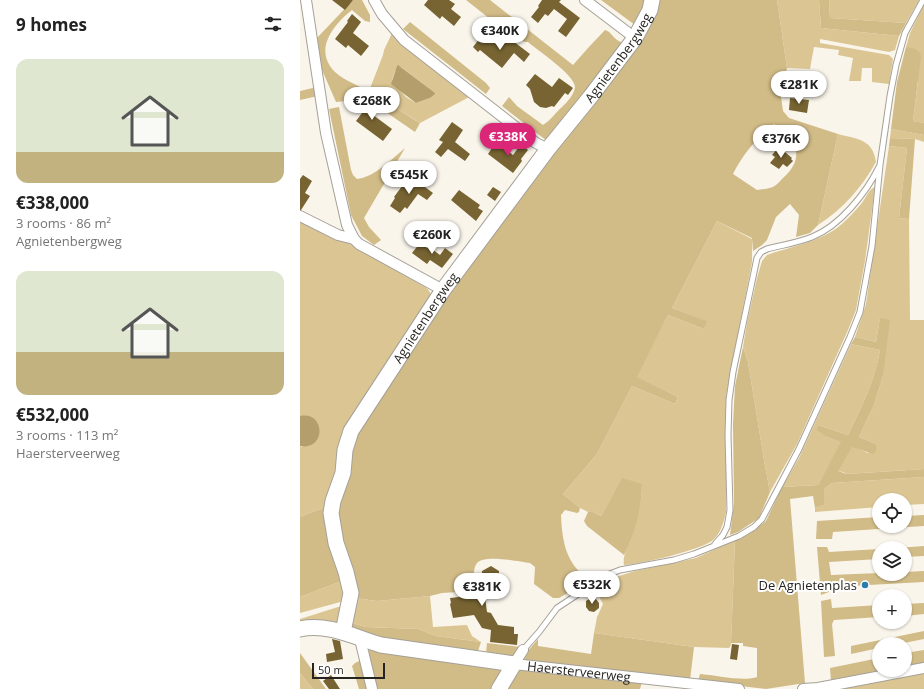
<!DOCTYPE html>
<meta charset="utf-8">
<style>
:root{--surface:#fff;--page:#f2f2f2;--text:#222;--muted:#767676;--accent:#db2777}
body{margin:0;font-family:"Open Sans",sans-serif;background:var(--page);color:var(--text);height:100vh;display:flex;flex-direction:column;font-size:15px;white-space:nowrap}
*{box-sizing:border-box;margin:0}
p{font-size:13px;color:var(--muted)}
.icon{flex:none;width:22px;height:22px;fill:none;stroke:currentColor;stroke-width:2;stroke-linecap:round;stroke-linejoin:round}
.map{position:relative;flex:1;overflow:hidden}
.panel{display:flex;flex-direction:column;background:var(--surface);width:300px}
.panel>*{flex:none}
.controls{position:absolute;left:572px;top:493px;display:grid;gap:8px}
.controls a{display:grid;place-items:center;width:40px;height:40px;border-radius:50%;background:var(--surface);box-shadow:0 1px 3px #0004;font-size:20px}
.scale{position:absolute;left:12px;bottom:10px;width:73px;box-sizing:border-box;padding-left:4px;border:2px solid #262420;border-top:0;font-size:11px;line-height:14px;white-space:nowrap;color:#262420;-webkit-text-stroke:3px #fff;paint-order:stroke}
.price{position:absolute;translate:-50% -34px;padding:0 9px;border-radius:14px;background:#fff;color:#222;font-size:13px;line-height:26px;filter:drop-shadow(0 1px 2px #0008)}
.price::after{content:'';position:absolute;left:50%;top:24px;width:12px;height:9px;margin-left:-6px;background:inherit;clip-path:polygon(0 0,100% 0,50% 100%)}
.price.on{background:var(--accent);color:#fff}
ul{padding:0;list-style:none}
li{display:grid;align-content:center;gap:8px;height:212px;padding:0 16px}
li span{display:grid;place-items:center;height:124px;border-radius:12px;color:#555}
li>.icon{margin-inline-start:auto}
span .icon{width:72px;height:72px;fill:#fffc;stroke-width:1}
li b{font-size:17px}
h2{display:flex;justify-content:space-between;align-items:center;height:48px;padding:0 16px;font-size:17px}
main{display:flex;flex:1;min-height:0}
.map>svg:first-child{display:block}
.green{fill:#dbc693;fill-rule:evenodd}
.forest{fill:#d1bb87;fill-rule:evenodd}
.water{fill:#b49f6c}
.building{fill:#776432}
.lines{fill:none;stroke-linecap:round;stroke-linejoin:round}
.lane-casing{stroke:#a5a198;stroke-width:7}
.street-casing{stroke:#a5a198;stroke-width:12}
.secondary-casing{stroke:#a5a198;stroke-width:17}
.lane{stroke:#fff;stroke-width:5}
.street{stroke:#fff;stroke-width:10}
.secondary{stroke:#fff;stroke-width:15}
.poi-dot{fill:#297dad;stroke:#fff;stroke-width:1.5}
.labels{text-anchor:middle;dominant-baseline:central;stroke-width:4;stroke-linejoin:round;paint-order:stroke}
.street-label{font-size:13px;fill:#262420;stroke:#fff}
.poi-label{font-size:13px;fill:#262420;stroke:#fff;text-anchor:end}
</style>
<main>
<section class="panel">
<h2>9 homes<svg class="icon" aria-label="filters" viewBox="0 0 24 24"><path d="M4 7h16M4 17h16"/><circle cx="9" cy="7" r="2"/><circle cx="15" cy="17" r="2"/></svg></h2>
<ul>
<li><span style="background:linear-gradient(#dfe7d0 75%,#c2b280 0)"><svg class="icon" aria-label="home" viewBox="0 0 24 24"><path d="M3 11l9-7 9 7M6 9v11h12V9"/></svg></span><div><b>€338,000</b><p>3 rooms · 86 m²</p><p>Agnietenbergweg</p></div></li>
<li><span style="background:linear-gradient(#dfe7d0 65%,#c2b280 0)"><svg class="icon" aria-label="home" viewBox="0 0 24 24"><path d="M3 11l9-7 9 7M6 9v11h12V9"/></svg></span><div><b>€532,000</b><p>3 rooms · 113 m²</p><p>Haersterveerweg</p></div></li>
</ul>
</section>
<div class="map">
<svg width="624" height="689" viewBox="0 0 624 689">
<rect width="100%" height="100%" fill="#faf5eb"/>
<path class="green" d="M477,0H519L521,28L599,36L595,50L589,52L520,39V43L589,55L593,59L589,84L572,82V68H562L561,81H549L553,58L538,55L539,50L514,47L510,69L487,68Z
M529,0H619L606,23L530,18Z
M624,4V123L613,121L618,81L606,47L610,33Z
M93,31L175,94L120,123L69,91L83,55L84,50ZM101,67L134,92L130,98L116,103L106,97L92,80L95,71Z
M591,129L624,135V142L615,139L590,138Z
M538,134C557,139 573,139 576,162C562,187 543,209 518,225Z
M589,146L607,148L599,218L609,219L610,320H624V469L547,474L543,472L537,471L552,446L568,453L576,444L559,437L574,405L583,376L580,318L576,342L555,337L566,304Z
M575,187L565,261L556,310L548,330L497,444L470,492L465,466L448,362L443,347L447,323L457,278L462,261L467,255C487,248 520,241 537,228C546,221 554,212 561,204C566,198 568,190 575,187Z
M0,219L48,243L120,284C126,287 131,290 131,298L113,328L28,507L15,511L0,517V446L2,447L19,428L15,420L2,416H0Z
M417,221L452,239V262L426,396V512C424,521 421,533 413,540C401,550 341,564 324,565C322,555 329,546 332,536C337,519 342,502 342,484L301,516L291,511L288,512L280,508L263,494L297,454L332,386L375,404L378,397L336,377L368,315L404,329L406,321L372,308Z
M551,344L580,350C575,381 561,408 548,435L518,425L527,437L542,442L518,485L482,487L499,458Z
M624,477V504L605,505V500H579V507L515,512V508L524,505V489L532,483Z
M435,540L431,645L429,648L394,647L294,633L297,617L303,604L297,593V587L316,577L335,571L396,558Z
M44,580V601L0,613V597Z
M130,596L133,627L167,625L172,636L181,642L136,636L118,629L66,627L48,622L55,598L77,601Z
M38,607H41L43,619L35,625L0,626V619Z
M624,672V689H537Z
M0,673L13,689H0Z"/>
<path class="forest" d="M53,0H62L70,15V22L65,21L52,10C33,25 13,50 35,72C45,81 58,85 70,92C87,101 103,113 120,123L115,132L67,99L36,102L22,70L16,39Z
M166,0H190L273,65L288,48L305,30C312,32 313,39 321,42L322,46L247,141L202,106L209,97L217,106L243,125C251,120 255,113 262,107C267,102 274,95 275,87C275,75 237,50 228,42H225L204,30Z
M301,0H348L335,25Z
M357,0H477L487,68L481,97L483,111L489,118L538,134L518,225L510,233L496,237L499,215L490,204L476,217L467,240L462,245L453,251L452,238L417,221L372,308L407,321L404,329L368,315L337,377L378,397L375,404L332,386L297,454L263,494L280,508L279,512L277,513L265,510L261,515C262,541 266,565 290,580L259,598H253L234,584L235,567L230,563C219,562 185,554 177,563C173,568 174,576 174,582L157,586L158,592L142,593L130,596L77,601L55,598L37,526L39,498L52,464L51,453L53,441L103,358ZM474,124C496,136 506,157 484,177C481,180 477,185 473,187C468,189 462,189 457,190L433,174C443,154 457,138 474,124Z
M519,0H529L530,18L606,23L599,36L521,28Z
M110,22L186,83L190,88L186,94L103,29Z
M606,47C613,48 619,49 621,56L613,121L624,123V135L591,129L597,82Z
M17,87L18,96L0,100V91Z
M39,107L51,170L53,175L57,179C73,178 93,158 105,148L64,218L69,227L81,240L74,245L62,236L51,215L29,109Z
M590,138L615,139L609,219L599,218L607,148L589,146Z
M580,318L590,320L583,376L574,405L559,437L576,444C577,449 577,451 573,454L552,447L538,471L547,474L624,469V477L532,483L524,489V505L515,508L513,496L490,499L505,683L466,689L398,681L400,674C415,675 444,682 457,677V648L443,646V643H431L435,540L447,535L466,521L482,487L518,485L541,442L527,437L517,430L518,425L548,435C561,408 575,381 580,350L551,344L555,337L576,342Z
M443,347L448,362L465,466L470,492L459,518L438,532L430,535L434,503L433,424L435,386Z
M322,478L342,484C342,507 335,534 324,555L287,526L284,521L288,512L291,511L301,516L303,514Z
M28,507L44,580L0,597V517L15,511Z
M624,515V526L533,532L532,539H516L517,521L579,517V526H605V516Z
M624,546V556L605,557V548H597Z
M517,547H527L529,552L579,549V559L529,562L531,575L579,573L605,574V572L624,571V582L532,587L529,592L521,595Z
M531,599L532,608L579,605V617L534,620L532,624L535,656L524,657L521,601Z
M624,603V614L605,616V604Z
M48,622L66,627L118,629L136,636L181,642L177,654L131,650L50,631Z
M624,631V639L599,644H579V648L551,654V646Z
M294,633L394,647L390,680L225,662L224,660L227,652L238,639V646L291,654Z
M187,643L221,647L214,658L186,653Z
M71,649L202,667L204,674L195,689H75L67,653Z
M624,650V663L605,667V653Z
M0,653L26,689H13L0,673Z
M579,658V670H588L531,681L530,668Z
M61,660L69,689H59L52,666L55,663Z
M219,668L342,682L340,689H206Z"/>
<path class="water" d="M98,65L134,92L135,94L130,98L116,103L91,84L97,66Z
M0,416C26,411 26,451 0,446Z"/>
<path class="building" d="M32,0H53L45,10Z
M128,0H149L155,4L151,9L161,17L154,26L142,16L140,19L124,5Z
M242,0H261L259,2L280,18L266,37L258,31L267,19L254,9L248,16L245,14L238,23L231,17L239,7L238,6Z
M52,14L61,22L53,33L69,46L61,56L48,45L46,48L35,39L48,22L47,21Z
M183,34L201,48L209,38L230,54L224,62L214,53L202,68L180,50L178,52L173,47Z
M235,74L252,87L259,78L273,88L268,95L265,93L254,107L252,106L246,108L240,107L234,102L230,89L226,85Z
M67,95L69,112L92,129L83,141L56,121L65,109L60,105L58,97Z
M490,98L509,100L507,113L489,110Z
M152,122L163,130L155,142L170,154L165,161L148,149L141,157L135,152L143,142L139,140Z
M196,142L213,155L221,144L228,150L221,159L222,161L213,173L188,154Z
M479,147L492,158L491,159L493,161L487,167L483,164L479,169L470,163L475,157L472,155Z
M3,175L12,181L5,193L10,196L1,210H0V179Z
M108,178L115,184L117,181L133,193L127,200L118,194L107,209L105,207L100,213L90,206L95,198L94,197Z
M193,187L201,192L195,201L187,195Z
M159,190L180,205L178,208L183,211L176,221L151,200Z
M120,243L127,248L129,247L140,255L145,248L153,254L142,268L130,260L127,264L112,253Z
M191,566L199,571V581L184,589L187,612L191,613L198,625L214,627V634H218L217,645L190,642L191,630L182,628L174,615L153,618L150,604L151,603L150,598L159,597L157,584L182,580V571Z
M291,598L293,601L296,599L299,603V608L294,612L289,611L286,607V601Z
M32,639L40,641L43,659L27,662L26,654L35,652Z
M432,644L439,645L437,660L430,659Z
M31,675L40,689H29L23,681Z"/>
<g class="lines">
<g class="lane-casing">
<path id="lane" d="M415,544L423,535L427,527L430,510L428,435L429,400L433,372L457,258L461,252L467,249C482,245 497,243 512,237C540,226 566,193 579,167
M223,650L239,632L257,608L307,575L320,570L374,560L394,554L439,536L454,527L462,519L499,449L550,337L560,312L572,246L580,165L590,96L596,65L605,33L623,0"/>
</g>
<g class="street-casing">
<g id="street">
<path d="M6,0L26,133L47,225L54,239L59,244L143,290"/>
<path d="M74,0L82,14L104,40L236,143L248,149"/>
<path d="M285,0L335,38"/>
<path d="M0,216L38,235L54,239"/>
<path d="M60,639L72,689"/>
<path id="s1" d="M223,650L214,664L439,689"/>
<path d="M503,689L518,688L624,668"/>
</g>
</g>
<g class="secondary-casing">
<g id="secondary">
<path d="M0,629C28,623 54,637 81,645L214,664L199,689"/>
<path id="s2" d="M43,632L51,593L46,572L36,543L31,513L33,501L43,473L45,450L51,431L143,290L248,149L291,96L335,38L350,10L352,0"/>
</g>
</g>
<use href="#lane" class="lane"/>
<use href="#street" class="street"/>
<use href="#secondary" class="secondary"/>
</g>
<circle class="poi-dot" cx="565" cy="585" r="4"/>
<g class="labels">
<g class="street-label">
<text stroke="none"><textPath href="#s2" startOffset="667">Agnietenbergweg</textPath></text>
<text stroke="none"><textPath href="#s2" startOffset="343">Agnietenbergweg</textPath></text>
<text stroke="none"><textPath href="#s1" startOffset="82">Haersterveerweg</textPath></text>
</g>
<g class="poi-label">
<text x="557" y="585">De Agnietenplas</text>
</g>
</g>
</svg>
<div class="controls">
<a><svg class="icon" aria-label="locate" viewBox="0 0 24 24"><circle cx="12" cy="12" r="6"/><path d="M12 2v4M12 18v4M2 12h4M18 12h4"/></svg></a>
<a><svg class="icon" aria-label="layers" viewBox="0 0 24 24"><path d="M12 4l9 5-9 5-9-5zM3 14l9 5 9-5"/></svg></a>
<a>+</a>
<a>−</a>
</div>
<div class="scale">50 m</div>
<b class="price" style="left:200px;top:51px">€340K</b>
<b class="price" style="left:499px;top:105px">€281K</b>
<b class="price" style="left:72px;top:121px">€268K</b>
<b class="price on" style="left:208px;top:157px">€338K</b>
<b class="price" style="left:481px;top:159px">€376K</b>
<b class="price" style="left:109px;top:195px">€545K</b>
<b class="price" style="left:132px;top:255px">€260K</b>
<b class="price" style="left:292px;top:605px">€532K</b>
<b class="price" style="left:182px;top:607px">€381K</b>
</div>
</main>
